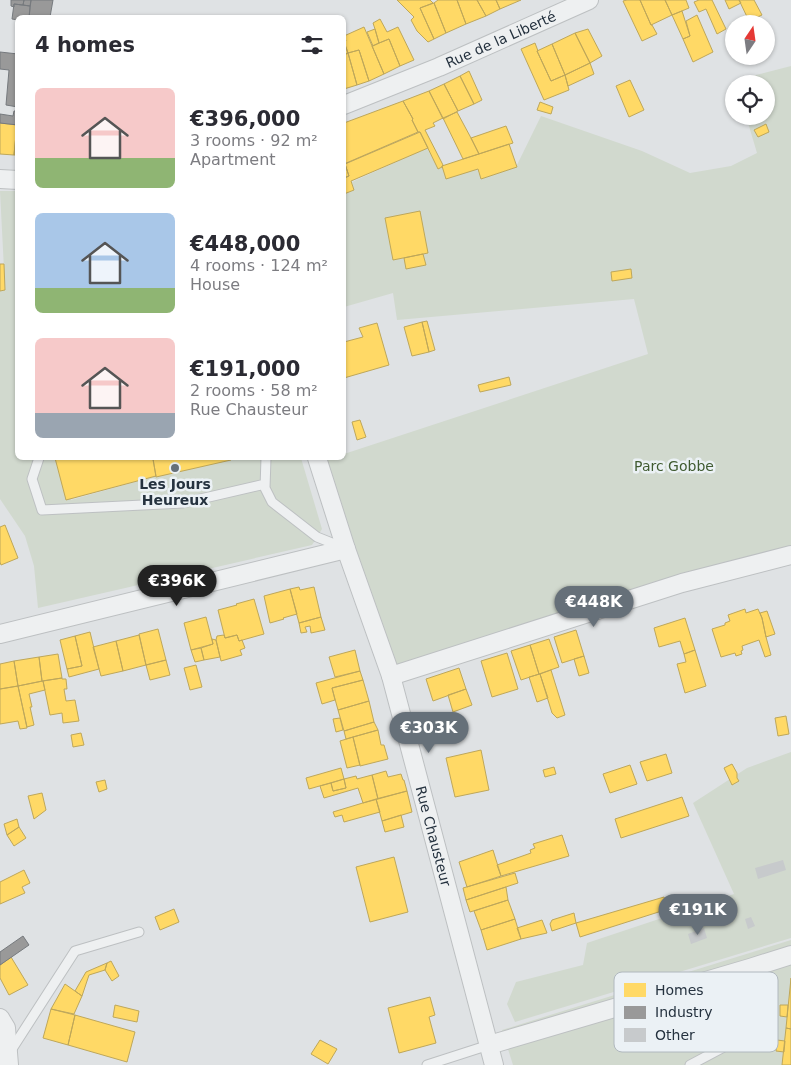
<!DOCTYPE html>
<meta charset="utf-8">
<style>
:root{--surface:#fff;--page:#f7f7f7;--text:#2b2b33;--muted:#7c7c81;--accent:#667079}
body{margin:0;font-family:"DejaVu Sans",sans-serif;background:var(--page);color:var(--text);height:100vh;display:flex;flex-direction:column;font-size:19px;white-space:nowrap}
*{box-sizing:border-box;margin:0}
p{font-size:16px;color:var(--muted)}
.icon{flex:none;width:28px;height:28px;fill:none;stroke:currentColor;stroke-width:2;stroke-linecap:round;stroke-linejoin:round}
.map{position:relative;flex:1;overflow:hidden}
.drawer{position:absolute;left:15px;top:15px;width:331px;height:445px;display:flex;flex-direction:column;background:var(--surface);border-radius:8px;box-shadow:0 1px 4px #0004}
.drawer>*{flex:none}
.needle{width:32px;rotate:13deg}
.fabs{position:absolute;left:725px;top:15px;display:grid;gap:10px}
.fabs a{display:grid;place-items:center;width:50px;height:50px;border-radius:50%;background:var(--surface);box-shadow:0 1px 4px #0004;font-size:25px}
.price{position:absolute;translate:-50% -42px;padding:0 11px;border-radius:18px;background:var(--accent);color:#fff;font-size:16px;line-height:32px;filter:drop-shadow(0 1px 2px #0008)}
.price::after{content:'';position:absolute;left:50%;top:30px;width:15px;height:11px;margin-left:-8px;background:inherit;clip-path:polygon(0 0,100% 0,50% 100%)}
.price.on{background:#222;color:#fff}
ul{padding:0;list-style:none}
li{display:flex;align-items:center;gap:15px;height:125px;padding:0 20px}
li span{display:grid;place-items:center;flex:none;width:140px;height:100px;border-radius:8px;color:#555}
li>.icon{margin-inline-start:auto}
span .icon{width:60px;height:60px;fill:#fffc;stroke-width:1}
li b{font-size:21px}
h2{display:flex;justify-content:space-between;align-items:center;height:60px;padding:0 20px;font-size:21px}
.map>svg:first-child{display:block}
.green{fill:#d1d9ce}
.homes{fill:#ffd966;stroke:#bea75a}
.industry{fill:#999;stroke:#767a7e}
.building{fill:#c7cacc}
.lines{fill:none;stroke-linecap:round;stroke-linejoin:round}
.lane-casing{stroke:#bdc0c2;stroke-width:11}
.street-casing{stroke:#bdc0c2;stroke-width:20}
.lane{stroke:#eef0f1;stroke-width:9}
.street{stroke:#eef0f1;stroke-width:18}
.poi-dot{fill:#667079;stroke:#ebf1f5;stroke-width:2}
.labels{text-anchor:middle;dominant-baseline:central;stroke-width:5;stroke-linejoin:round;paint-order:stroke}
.street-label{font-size:14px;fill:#25323f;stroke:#ebf1f5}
.park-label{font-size:14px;fill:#405b31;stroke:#ebf1f5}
.poi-label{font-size:14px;font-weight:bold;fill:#25323f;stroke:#ebf1f5}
.key{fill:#ebf1f5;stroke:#b0b8be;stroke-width:1}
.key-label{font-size:14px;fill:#25323f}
</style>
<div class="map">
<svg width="791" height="1065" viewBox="0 0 791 1065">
<rect width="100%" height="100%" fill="#dfe2e4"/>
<path class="green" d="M791,66V555L391,676L319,463L334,458H344V454L648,354L634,299L397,320L393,293L344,307V194L354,190L352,182L427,148L438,168L444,166L477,169L481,179L516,167L541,116L642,151L690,173L731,166L757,153L746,116H766V84H736V82L756,75Z
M0,191H17L18,458H61L71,500L219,458H301L322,529L312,545L38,608L34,566L25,536L0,499V290L5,289Z
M791,752V938L515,1022L507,1004L516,982L583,965L587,943L734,894L693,803L747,768Z
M791,940V1065H513L502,1030Z"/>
<path class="homes" d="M397,0H430L433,3L420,8L434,39L428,42L417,31L411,20L414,17Z
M438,0H457L466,24L446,33L434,3Z
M457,0H477L486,16L466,24Z
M477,0H496L500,9L486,16Z
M496,0H521L500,9Z
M627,0H640L651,25H652L657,34L642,41L623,1Z
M640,0H665L672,15L651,25Z
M665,0H686L689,8L672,15Z
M699,0H712L726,29L717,34L706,9L699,12L694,2Z
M725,0H739L741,3L729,9Z
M739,0H754L762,15L749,21Z
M434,3L446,33L434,39L420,8Z
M682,11L690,36L683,39L672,15Z
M697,15L713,52L693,62L683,39L690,36L686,21Z
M380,19L387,32L398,27L414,60L400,66L389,39L379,43L375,29L373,23Z
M364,27L384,74L369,81L359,50L348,53L344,42L346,41L344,36Z
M375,29L379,43L373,46L367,32Z
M588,29L602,56L590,63L575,33Z
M575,33L590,63L565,75L552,44Z
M389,39L400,66L384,74L372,46Z
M344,42L348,53L344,55Z
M535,43L538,51H537L551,81L565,75L569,90L544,100L521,49Z
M552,44L565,75L551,81L537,51Z
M359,50L369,81L357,85L348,53Z
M348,53L357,85L344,89V55Z
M590,63L594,74L568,86L565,75Z
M469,71L482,100L474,104L460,76Z
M460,76L474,104L458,111L444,84Z
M630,80L644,110L629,117L616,86Z
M444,84L458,111L443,119L429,91Z
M429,91L443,118L433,123L435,126L425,130L443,165L442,166V167L438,169L420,132H418L412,120L413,119L403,101Z
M403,101L413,119L412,120L418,132L344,164V123Z
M540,102L553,107L551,114L537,110Z
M457,112L471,138L479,154L463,159L443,118Z
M0,123L17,125L14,155L0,154Z
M766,124L769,132L758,137L754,130Z
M17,125H18V155H14Z
M506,126L513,143L479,154L471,138Z
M420,132L428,148L351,181L354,190L344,194V178L349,176L345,164Z
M509,144L517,167L481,179L478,169L446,179L442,166Z
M344,164H345L349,176L344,178Z
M420,211L428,253L393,260L385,218Z
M423,254L426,265L406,269L404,258Z
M0,264H4L5,290L0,291Z
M631,269L632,278L612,281L611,272Z
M427,321L435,350L429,352L422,322Z
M422,322L429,352L412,356L404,327Z
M377,323L389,365L344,378V342L363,337L359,328Z
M509,377L511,385L480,392L478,385Z
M360,420L366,437L357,440L352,422Z
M55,458H157L153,459L156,476L66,500Z
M157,458H230L231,460L156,477L153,459Z
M5,525L18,558L1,565L0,562V527Z
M299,587L300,590L314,587L321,617L299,623L290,589Z
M290,589L297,614L283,618L284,619L270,623L264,596Z
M254,599L264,634L239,641L237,635L225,638L218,610L237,605L236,604Z
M745,609L746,613L758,609L762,618L766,637L771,655L765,657L759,640L742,646L743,650L741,651L742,654L736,656L735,653L721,657L712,629L725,625V623L730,621L728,615Z
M767,611L775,634L766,637L762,618L760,613Z
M206,617L213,644L191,650L184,623Z
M321,617L325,630L311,633L310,626L305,627L307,632L301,633L299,623Z
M685,618L695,650L684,654L680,641L659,647L654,628Z
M158,629L166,660L146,665L139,634Z
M576,630L584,656L562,663L554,637Z
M90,632L99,669L69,677L67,669L82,666L75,636Z
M139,635L146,665L123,671L116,641Z
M224,635L225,638L237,635L239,641L242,640L245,648L240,650L242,655L221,661L216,640L217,636Z
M75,636L82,666L67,669L60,640Z
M212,639L216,640L220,657L204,660L201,648L213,644Z
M549,639L559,667L539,674L530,645Z
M116,641L123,671L101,676L93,647Z
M530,645L539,674L521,680L511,651Z
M201,648L204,660L195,662L191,650Z
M355,650L360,671L335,677L329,657Z
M695,650L706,686L685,693L677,664L686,662L684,654Z
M507,653L518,689L492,697L481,661Z
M58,654L62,678L42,681L39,657Z
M584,656L589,673L579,676L574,659Z
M39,657L42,681L18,686L14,661Z
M166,660L170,675L150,680L146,665Z
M14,661L18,686L0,689V664Z
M196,665L202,687L190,690L184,668Z
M459,668L466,689L433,701L426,679Z
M551,670L565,715L557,718L552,713L540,674Z
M360,671L363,680L332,688L335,700L322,704L316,683Z
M540,674L548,698L537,702L529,677Z
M62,678V679H66L67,689H64L66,701L75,700L79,721L63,723L62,713L50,715L43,681Z
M363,680L369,701L338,710L332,688Z
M43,681L45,690L29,694L32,707H30L34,725L27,727L18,686Z
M18,686L27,728L20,729L18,721L0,724V689Z
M466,689L472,705L453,712L448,695Z
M369,701L374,722L344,731L338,710Z
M786,716L789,734L778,736L775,718Z
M340,718L343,730L336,732L333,719Z
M374,722L378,730L346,739L344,731Z
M378,730L381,745H384L388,759L360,766L353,737Z
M81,733L84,745L73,747L71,735Z
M353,737L360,765L347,768L340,741Z
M481,750L489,790L455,797L446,758Z
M666,754L672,773L647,781L640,762Z
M732,764L737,773V778L739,781L732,785L724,768Z
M630,765L637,784L610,793L603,774Z
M554,767L556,774L545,777L543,770Z
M341,768L344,779L309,789L306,778Z
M386,771L388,777L401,774L403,780H404L407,791L378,799L372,775Z
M372,775L378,799L363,803L358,788L324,798L320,786L331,783L333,791L346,788L344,779L356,776L357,779Z
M344,779L346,788L333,791L331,783Z
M105,780L107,789L99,792L96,782Z
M407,791L412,812L382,821L376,799Z
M42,793L46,810L34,819L28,796Z
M682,797L689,816L621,838L615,819Z
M376,799L380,812L344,822L342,815L335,817L333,812Z
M401,815L404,827L385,832L382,821Z
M17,819L19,827L7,835L4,824Z
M19,827L26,838L14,846L7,835Z
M562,835L569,856L501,876L497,865L531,853L530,850L535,848L533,844Z
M493,850L501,876L467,887L459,862Z
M394,857L408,912L370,922L356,867Z
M24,870L30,883L22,887L25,893L0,904V882Z
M515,873L518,883L466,900L463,888Z
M506,887L508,900L470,912L466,900Z
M664,897L668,909L580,937L576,923Z
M508,900L515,919L481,930L474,911Z
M174,909L179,922L160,930L155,917Z
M574,913L576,923L552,931L550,924L552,920Z
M515,919L521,939L487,950L481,930Z
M542,920L547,933L521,939L517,928Z
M11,957L28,985L9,995L0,978V965Z
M111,961L119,976L112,981L105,970L107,963Z
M107,963L105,970L89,975L82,996L75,991L86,972Z
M791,978V1029L786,1028Z
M65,984L82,996L74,1014L51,1009Z
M430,997L435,1015L429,1017L436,1043L399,1053L388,1008Z
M115,1005L139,1011L137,1022L113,1017Z
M780,1005H788L787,1017L780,1016Z
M51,1009L75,1015L68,1045L43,1038Z
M75,1015L135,1032L127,1062L68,1045Z
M786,1028L791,1029V1065H782Z
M320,1040L337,1049L328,1064L311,1054Z
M777,1040L785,1041L784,1052L776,1051Z"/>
<path class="industry" d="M11,0H24L23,5L14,4V7L11,6Z
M24,0H31L30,6L23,5Z
M31,0H53L50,17L64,18H29Z
M14,4L30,6L29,18H18V20L12,19Z
M0,52L18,54V107L6,105L9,70L0,69Z
M14,111H18V125L0,123V114L13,116Z
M23,936L29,945L0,965V952Z"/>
<path class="building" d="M783,860L786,870L758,879L755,868Z
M751,917L755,926L748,929L745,919Z
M704,928L707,938L691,944L688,934Z"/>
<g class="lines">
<g class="lane-casing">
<path id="lane" d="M39,458L32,479L42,510L183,503L265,484
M266,458L265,488L272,502L317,537L342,547
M10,1052L75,951L139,932
M427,1065L489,1045
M690,1065L739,1039L754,995L750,968"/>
</g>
<g class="street-casing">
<g id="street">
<path id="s1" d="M344,105L439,67L589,0"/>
<path d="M0,179L18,180"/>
<path id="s2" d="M317,458L346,549L391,676L494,1065"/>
<path d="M0,634L346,549"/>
<path d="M391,676L682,583L791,555"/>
<path d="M0,1018L6,1028L9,1065"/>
<path d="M489,1045L750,968L791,955"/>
</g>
</g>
<use href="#lane" class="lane"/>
<use href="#street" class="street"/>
</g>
<circle class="poi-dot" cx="175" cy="468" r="5"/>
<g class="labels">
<g class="street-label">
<text stroke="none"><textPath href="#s1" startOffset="170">Rue de la Liberté</textPath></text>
<text stroke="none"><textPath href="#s2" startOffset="396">Rue Chausteur</textPath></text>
</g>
<g class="park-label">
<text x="674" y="466">Parc Gobbe</text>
</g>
<g class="poi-label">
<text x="175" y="484">Les Jours<tspan x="175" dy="16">Heureux</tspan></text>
</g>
</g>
<rect x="614" y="972" width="164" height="80" rx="8" class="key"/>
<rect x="624" y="983" width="22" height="14" fill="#ffd966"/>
<rect x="624" y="1006" width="22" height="13" fill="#999"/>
<rect x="624" y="1028" width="22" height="14" fill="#c7cacc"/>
<g class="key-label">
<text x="655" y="995">Homes</text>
<text x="655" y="1017">Industry</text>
<text x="655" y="1040">Other</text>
</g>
</svg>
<div class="fabs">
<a><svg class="needle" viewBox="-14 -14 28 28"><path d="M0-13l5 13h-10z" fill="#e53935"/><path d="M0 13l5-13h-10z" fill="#7c7c81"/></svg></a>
<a><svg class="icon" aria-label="locate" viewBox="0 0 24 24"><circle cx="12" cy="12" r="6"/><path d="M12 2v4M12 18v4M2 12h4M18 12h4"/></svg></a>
</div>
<b class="price on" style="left:177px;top:607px">€396K</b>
<b class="price" style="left:594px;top:628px">€448K</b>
<b class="price" style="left:429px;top:754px">€303K</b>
<b class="price" style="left:698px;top:936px">€191K</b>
<section class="drawer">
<h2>4 homes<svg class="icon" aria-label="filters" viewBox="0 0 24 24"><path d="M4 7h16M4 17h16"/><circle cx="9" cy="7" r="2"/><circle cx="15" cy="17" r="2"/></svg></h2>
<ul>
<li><span style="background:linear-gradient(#f6c9c9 70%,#8fb573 0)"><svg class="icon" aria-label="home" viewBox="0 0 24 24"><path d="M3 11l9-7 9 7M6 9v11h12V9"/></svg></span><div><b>€396,000</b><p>3 rooms · 92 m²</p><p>Apartment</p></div></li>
<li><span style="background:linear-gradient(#a9c7e8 75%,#8fb573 0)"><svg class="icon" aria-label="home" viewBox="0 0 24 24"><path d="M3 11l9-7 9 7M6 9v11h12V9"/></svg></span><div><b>€448,000</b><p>4 rooms · 124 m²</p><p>House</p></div></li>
<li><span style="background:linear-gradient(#f6c9c9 75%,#9aa5b1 0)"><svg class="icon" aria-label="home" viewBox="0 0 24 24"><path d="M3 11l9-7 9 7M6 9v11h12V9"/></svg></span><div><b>€191,000</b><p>2 rooms · 58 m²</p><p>Rue Chausteur</p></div></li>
</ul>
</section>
</div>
